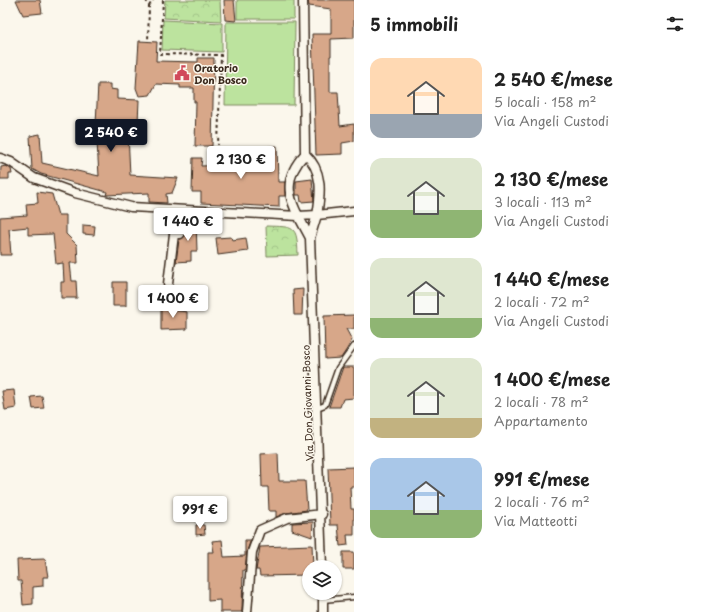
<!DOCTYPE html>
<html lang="it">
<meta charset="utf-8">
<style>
:root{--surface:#fff;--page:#f2f2f2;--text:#222;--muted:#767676;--accent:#111827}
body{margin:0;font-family:"Playpen Sans",sans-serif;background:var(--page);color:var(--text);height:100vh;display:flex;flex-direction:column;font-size:15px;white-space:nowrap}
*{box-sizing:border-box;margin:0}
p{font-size:13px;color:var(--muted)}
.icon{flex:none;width:22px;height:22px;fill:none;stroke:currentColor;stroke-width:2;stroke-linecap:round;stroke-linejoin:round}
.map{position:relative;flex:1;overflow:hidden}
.panel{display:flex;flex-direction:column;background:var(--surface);width:348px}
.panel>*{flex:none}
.buttons{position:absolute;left:302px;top:560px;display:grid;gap:8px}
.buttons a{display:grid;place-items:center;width:40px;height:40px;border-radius:50%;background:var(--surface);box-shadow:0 1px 3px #0004;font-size:20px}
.price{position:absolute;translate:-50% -34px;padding:0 9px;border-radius:4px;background:#fff;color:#222;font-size:13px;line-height:26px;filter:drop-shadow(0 1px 2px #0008)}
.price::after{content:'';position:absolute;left:50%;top:24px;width:12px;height:9px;margin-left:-6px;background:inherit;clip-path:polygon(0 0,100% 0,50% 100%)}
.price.current{background:var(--accent);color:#fff}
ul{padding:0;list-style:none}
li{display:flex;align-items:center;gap:12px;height:100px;padding:0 16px}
li span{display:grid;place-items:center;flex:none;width:112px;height:80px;border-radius:12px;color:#555}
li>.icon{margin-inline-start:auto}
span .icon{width:48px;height:48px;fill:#fffc;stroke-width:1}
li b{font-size:17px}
h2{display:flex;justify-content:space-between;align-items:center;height:48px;padding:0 16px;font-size:17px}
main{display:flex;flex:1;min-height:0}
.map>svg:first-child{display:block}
.green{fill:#bce39e;stroke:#7c865e}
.park{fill:url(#park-crowns);stroke:#7c865e}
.building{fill:#d7a789;stroke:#3b2a1e}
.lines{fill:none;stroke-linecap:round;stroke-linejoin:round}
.service-casing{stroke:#3b2a1e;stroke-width:7}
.minor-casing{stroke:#3b2a1e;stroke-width:11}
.path{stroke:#3b2a1e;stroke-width:2;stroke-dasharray:3 3;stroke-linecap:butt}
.service{stroke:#fbf7ec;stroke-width:4}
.minor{stroke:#fbf7ec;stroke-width:8}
.labels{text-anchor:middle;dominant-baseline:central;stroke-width:3;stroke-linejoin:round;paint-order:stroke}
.poi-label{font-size:10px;font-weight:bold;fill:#3b2a1e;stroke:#fbf7ec;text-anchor:start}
.street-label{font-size:10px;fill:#3b2a1e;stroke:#fbf7ec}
</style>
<main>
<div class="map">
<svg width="354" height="612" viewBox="0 0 354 612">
<defs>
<pattern id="park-crowns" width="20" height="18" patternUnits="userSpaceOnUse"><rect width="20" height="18" fill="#bce39e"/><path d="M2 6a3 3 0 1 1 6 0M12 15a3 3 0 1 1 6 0" fill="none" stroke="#a2c388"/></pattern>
</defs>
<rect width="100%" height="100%" fill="#fbf7ec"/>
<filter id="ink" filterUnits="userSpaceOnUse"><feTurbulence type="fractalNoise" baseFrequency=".025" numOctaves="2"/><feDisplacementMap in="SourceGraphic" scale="8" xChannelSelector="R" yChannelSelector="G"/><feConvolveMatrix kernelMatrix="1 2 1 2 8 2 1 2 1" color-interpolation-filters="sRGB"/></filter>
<g filter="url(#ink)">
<path class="green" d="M237,0H294V19H237Z
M163,20L222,23V52L162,50Z
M226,22H295L294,105H225Z"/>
<path class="park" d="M165,0H220L221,21L164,18Z
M266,226C295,227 297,225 298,255L267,256Z"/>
<path class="building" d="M16,0H40L42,13L23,15Z
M224,0H234L236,21L225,20Z
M308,0H354V38L331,39V56H330V92H338L340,126L354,124V141L342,143V154L316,155L312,34H331V9L309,6Z
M139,41L157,42L156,61L198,62V58H214L212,146H195L196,102H194V88H180V85L156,84L150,95L139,96L136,88Z
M98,84H110V89L117,90V99L139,100L138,122L144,123V133L128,134L130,175L178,178L172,193L166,194L167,203L149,202V193L106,195L107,192L41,174L32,169L30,136L40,134L42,163L99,176L96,124Z
M277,146L278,182H285V196H279V207L201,203V192H192L193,158H202L201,166L234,165V161H241V148Z
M6,166L11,169L12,174H9V179H0L1,167Z
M312,179L314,201L301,202L300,195H296V181Z
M37,192L52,194L58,215H66V234L77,245L78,263H70L72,281H76L77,298H61V282H64L63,263L56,264L53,234L28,235V227L9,229L11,255H0V217L27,215L26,204L38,203Z
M184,221H196L197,251H191V261L176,262L179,240L185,236Z
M83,225L95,226L94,235L83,234Z
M231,237L232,240L246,238L248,251L218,255L216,238Z
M113,282H126V306H113Z
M303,289L302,315H294L293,290Z
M161,305L172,308V310L187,312V329L161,330Z
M354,315V329H346L352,340L347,349L341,358L325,359L324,316Z
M343,367H354V398L343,399L340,407H329Z
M14,390L16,408L5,410L2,391Z
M42,396L44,408L33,409L31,397Z
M278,453L279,481H305L307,510L286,513L276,517V511H269L268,487H262L261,454Z
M354,467V487H350L351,509H354V535H347L348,545L340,546L338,525H330L328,468Z
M313,522L312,537L292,530V523Z
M196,525H204L205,534L196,535Z
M222,540L224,557L245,556V540H251L247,551L245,570H243L242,612H220V600L208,601V552H214L212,541Z
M312,545L313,567H309V575L260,576L259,570H256L260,547Z
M343,552H354V569H343Z
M45,559L48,577H43V586L33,587V604L23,605L21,581H18L17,560Z"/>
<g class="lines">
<g class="service-casing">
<path id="service" d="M317,408L325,405L338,368L354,346
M323,600L354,597"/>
</g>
<g class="minor-casing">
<path id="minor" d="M303,0L305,154
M0,158L11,162L34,178L75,193L131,207L298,216L317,215C321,193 323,170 305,154C276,185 294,207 310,238
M168,284L174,234H180L178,210
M322,567L310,238L317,215L354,211
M323,593V612
M247,612L252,552L260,530L287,518L322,514"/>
</g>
<path class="path" d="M146,0L149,6L148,42
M163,0L160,54L221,55L218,145
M149,6L153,0"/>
<use href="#service" class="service"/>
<use href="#minor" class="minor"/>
</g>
</g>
<defs>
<g id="civic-bare" transform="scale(1.2)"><path d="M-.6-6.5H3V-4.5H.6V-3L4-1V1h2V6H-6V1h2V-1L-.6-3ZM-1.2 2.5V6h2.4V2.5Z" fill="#d1495b" stroke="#fbf7ec" stroke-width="2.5" paint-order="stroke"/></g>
</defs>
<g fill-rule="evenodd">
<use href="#civic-bare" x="182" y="73"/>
</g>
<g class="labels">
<g class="poi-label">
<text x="194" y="67">Oratorio<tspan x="194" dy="12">Don Bosco</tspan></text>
</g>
<g class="street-label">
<text transform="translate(307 403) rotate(-92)">Via Don Giovanni Bosco</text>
</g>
</g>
</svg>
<div class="buttons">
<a><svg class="icon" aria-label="layers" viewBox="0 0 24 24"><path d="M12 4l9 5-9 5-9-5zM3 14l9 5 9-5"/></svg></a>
</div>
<b class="price current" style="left:111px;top:153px">2 540 €</b>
<b class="price" style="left:241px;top:180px">2 130 €</b>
<b class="price" style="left:188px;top:242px">1 440 €</b>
<b class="price" style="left:173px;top:319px">1 400 €</b>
<b class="price" style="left:200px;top:530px">991 €</b>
</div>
<section class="panel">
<h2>5 immobili<svg class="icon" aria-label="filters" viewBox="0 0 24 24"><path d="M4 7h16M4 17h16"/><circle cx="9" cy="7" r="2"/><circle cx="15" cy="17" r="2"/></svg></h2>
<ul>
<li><span style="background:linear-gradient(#ffd9b3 70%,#9aa5b1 0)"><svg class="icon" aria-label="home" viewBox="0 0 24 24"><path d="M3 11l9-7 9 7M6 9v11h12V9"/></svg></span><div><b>2 540 €/mese</b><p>5 locali · 158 m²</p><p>Via Angeli Custodi</p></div></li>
<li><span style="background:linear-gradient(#dfe7d0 65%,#8fb573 0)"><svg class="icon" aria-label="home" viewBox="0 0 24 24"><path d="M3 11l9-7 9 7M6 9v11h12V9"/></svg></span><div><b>2 130 €/mese</b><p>3 locali · 113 m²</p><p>Via Angeli Custodi</p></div></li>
<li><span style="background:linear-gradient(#dfe7d0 75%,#8fb573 0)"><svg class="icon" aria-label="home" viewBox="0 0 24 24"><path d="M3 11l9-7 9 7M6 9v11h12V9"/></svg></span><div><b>1 440 €/mese</b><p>2 locali · 72 m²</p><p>Via Angeli Custodi</p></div></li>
<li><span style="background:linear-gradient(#dfe7d0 75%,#c2b280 0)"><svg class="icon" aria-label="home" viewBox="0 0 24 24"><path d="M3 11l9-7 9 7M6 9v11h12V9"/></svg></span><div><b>1 400 €/mese</b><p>2 locali · 78 m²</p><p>Appartamento</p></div></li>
<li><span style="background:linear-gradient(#a9c7e8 65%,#8fb573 0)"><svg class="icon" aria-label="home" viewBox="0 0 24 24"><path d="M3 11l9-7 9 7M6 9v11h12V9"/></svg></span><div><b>991 €/mese</b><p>2 locali · 76 m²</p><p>Via Matteotti</p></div></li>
</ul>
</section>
</main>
